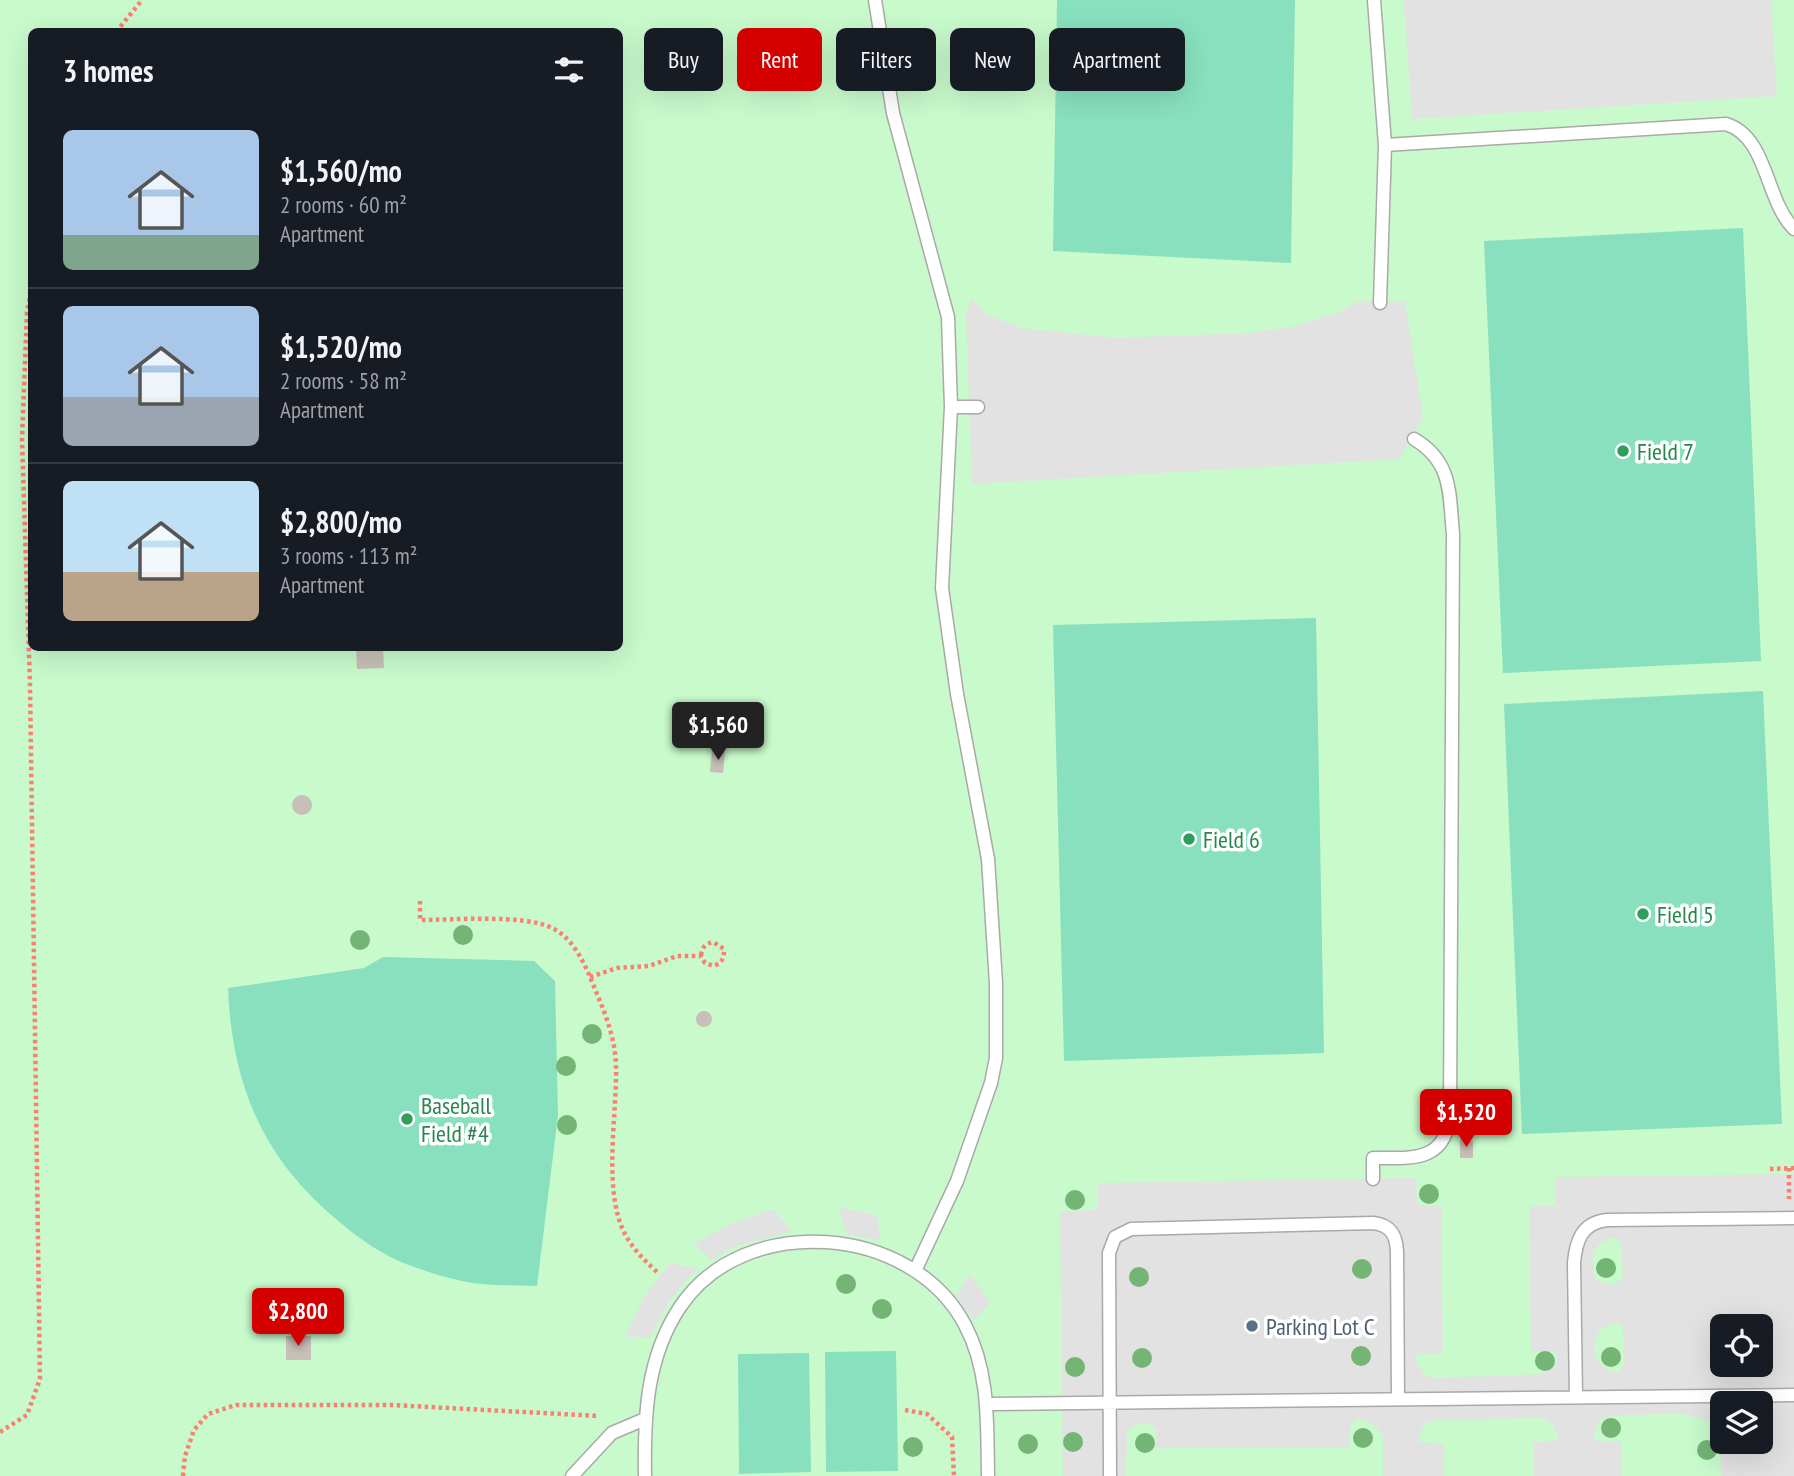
<!DOCTYPE html>
<meta charset="utf-8">
<style>
:root{--surface:#171b24;--page:#242831;--text:#f1f3f6;--muted:#9ea1a6;--line:#363941;--accent:#d40000}
body{margin:0;font-family:"PT Sans Narrow",sans-serif;background:var(--page);color:var(--text);height:100vh;display:flex;flex-direction:column;font-size:26px;white-space:nowrap}
*{box-sizing:border-box;margin:0}
p{font-size:23px;color:var(--muted)}
.icon{flex:none;width:38px;height:38px;fill:none;stroke:currentColor;stroke-width:2;stroke-linecap:round;stroke-linejoin:round}
.map{position:relative;flex:1;overflow:hidden}
.sheet{position:absolute;left:28px;top:28px;width:595px;height:623px;display:flex;flex-direction:column;background:var(--surface);border-radius:10px;box-shadow:0 7px 28px #0002}
.sheet>*{flex:none}
.guide{position:absolute;left:644px;top:28px;width:665px;height:63px;display:flex;gap:14px}
.tools{position:absolute;left:1710px;top:1314px;display:grid;gap:14px}
.tools a{display:grid;place-items:center;width:63px;height:63px;border-radius:10px;background:var(--surface);box-shadow:0 7px 28px #0002;font-size:35px}
.price{position:absolute;translate:-50% -60px;padding:0 16px;border-radius:7px;background:var(--accent);color:#fff;font-size:23px;line-height:46px;filter:drop-shadow(0 2px 4px #0008)}
.price::after{content:'';position:absolute;left:50%;top:42px;width:21px;height:16px;margin-left:-10px;background:inherit;clip-path:polygon(0 0,100% 0,50% 100%)}
.price.selected{background:#222;color:#fff}
ul{padding:0;list-style:none}
li{display:flex;align-items:center;gap:21px;height:175px;padding:0 35px}
li+li{border-top:2px solid var(--line)}
li span{display:grid;place-items:center;flex:none;width:196px;height:140px;border-radius:10px;color:#555}
li>.icon{margin-inline-start:auto}
span .icon{width:84px;height:84px;fill:#fffc;stroke-width:1}
li b{font-size:30px}
h2{display:flex;justify-content:space-between;align-items:center;height:84px;padding:0 35px;font-size:30px}
.pill{padding:0 24px;border-radius:10px;background:var(--surface);box-shadow:0 7px 28px #0002;font-size:24px;line-height:63px}
.pill.selected{background:var(--accent);color:#fff}
.map>svg:first-child{display:block}
.park{fill:#c8facc;fill-rule:evenodd}
.pitch{fill:#88e0be}
.parking{fill:#e2e2e2;fill-rule:evenodd}
.building{fill:#c7bfb8}
.lines{fill:none;stroke-linecap:round;stroke-linejoin:round}
.lane-casing{stroke:#a9a9a9;stroke-width:15}
.path{stroke:#fa8072;stroke-width:4.5;stroke-dasharray:3.5 3.5;stroke-linecap:butt}
.lane{stroke:#fff;stroke-width:12}
.tree{fill:#74b475}
.leisure-dot{fill:#2e9e5b;stroke:#fff;stroke-width:2.5}
.service-dot{fill:#5c6f8a;stroke:#fff;stroke-width:2.5}
.labels{text-anchor:middle;dominant-baseline:central;stroke-width:7;stroke-linejoin:round;paint-order:stroke}
.leisure-label{font-size:24px;fill:#27864d;stroke:#fff;text-anchor:start}
.service-label{font-size:24px;fill:#4e5e75;stroke:#fff;text-anchor:start}
</style>
<div class="map">
<svg width="1794" height="1476" viewBox="0 0 1794 1476">
<rect width="100%" height="100%" fill="#f2efe9"/>
<path class="park" d="M0,0H1794V1476H0ZM32,32H620V648H32ZM1722,1326H1760V1365H1722ZM1722,1404H1760V1442H1722Z"/>
<path class="pitch" d="M1057,0H1295L1291,263L1053,251Z
M1743,228L1761,661L1503,673L1484,241Z
M1316,618L1324,1053L1064,1061L1053,625Z
M1763,691L1782,1124L1522,1134L1504,704Z
M383,957L534,961L555,981L558,1115L537,1286C515,1285 493,1286 472,1283C450,1279 427,1272 406,1264C383,1255 361,1240 342,1224C264,1161 232,1087 228,988L364,968Z
M896,1351L898,1471L826,1472L825,1352Z
M809,1353L811,1472L739,1474L738,1354Z"/>
<path class="parking" d="M1404,0H1771L1777,96L1412,119Z
M972,299L986,314L1021,328L1114,338L1252,333L1292,327L1343,311L1356,301H1405L1423,417L1399,459L972,484L966,313Z
M1794,1174V1476H1721L1720,1438L1716,1428L1708,1420L1684,1414L1619,1415L1608,1417L1598,1422L1594,1433L1595,1441H1622V1476H1533V1442L1552,1441L1559,1438L1553,1424L1543,1418H1533L1436,1420L1426,1423L1419,1435V1442L1444,1444V1476H1383V1438L1377,1428L1363,1419L1355,1420L1350,1429V1448H1156V1428L1148,1423L1136,1425L1127,1431L1126,1476H1063L1060,1211L1095,1210L1098,1205V1183L1416,1178L1417,1203L1420,1205H1441L1443,1354H1418L1416,1361L1423,1372L1430,1377L1438,1378L1544,1374L1556,1364L1558,1358L1554,1352L1531,1351L1529,1207L1555,1205L1556,1177ZM1611,1238L1618,1239L1621,1244L1623,1276L1619,1282L1611,1285L1598,1281L1593,1274V1255L1598,1245ZM1617,1324L1621,1325L1623,1329L1624,1365L1619,1371H1612L1604,1368L1595,1356V1341L1598,1333L1603,1328L1607,1325ZM1722,1326H1760V1365H1722ZM1722,1404H1760V1442H1722Z
M839,1207L878,1216L880,1241L846,1234Z
M774,1209L791,1231L736,1246L711,1260L694,1244L732,1223Z
M670,1263L699,1269L688,1278L670,1300L650,1338L625,1336L644,1297Z
M970,1274L990,1302L975,1320L955,1296Z"/>
<path class="building" d="M356,648H383L384,668L357,669Z
M712,750L725,751L723,773L710,772Z
M292 805a10 10 0 1 1 20 0a10 10 0 1 1-20 0Z
M696 1019a8 8 0 1 1 16 0a8 8 0 1 1-16 0Z
M1460,1140L1473,1141V1158H1460Z
M286,1336H311V1360H286Z"/>
<g class="lines">
<g class="lane-casing">
<path id="lane" d="M875,0L893,113L948,317L951,407L942,588L957,694L988,859L996,983V1058L991,1083L957,1181L915,1271
M1374,0L1385,145L1380,303
M1385,145L1726,124C1768,137 1765,200 1794,229
M951,407H978
M1373,1179V1158C1412,1158 1447,1163 1450,1112L1453,534C1449,494 1453,462 1414,439
M1576,1397L1574,1263C1576,1240 1582,1223 1607,1220L1794,1218
M986,1404L1794,1395
M572,1476L612,1433L645,1419
M645,1476C644,1417 646,1358 680,1307C744,1211 912,1224 965,1325C990,1372 987,1425 988,1476
M1110,1476L1109,1253L1115,1237L1131,1229L1373,1223C1390,1225 1396,1234 1397,1251L1398,1399"/>
</g>
<path class="path" d="M116,32L142,0
M420,901V920C452,920 525,914 552,928C571,937 582,958 590,977C602,1006 616,1036 616,1068C617,1116 602,1193 626,1236C634,1250 645,1261 657,1272
M590,977L617,968L649,966L677,956H701L705,963L714,966C723,962 724,958 724,949L713,942C705,944 702,947 701,956
M1789,1168V1199
M1770,1169L1794,1168
M905,1410L927,1414L952,1437L954,1476
M0,1432L27,1415L40,1379L30,685L22,439L27,312L32,286
M183,1476L185,1456L194,1430L208,1414L236,1405H392L599,1416"/>
<use href="#lane" class="lane"/>
</g>
<g class="tree">
<circle cx="463" cy="935" r="10"/>
<circle cx="360" cy="940" r="10"/>
<circle cx="592" cy="1034" r="10"/>
<circle cx="566" cy="1066" r="10"/>
<circle cx="567" cy="1125" r="10"/>
<circle cx="1429" cy="1194" r="10"/>
<circle cx="1075" cy="1200" r="10"/>
<circle cx="1606" cy="1268" r="10"/>
<circle cx="1362" cy="1269" r="10"/>
<circle cx="1139" cy="1277" r="10"/>
<circle cx="846" cy="1284" r="10"/>
<circle cx="882" cy="1309" r="10"/>
<circle cx="1361" cy="1356" r="10"/>
<circle cx="1611" cy="1357" r="10"/>
<circle cx="1142" cy="1358" r="10"/>
<circle cx="1545" cy="1361" r="10"/>
<circle cx="1075" cy="1367" r="10"/>
<circle cx="1611" cy="1428" r="10"/>
<circle cx="1363" cy="1438" r="10"/>
<circle cx="1073" cy="1442" r="10"/>
<circle cx="1145" cy="1443" r="10"/>
<circle cx="1028" cy="1444" r="10"/>
<circle cx="913" cy="1447" r="10"/>
<circle cx="1707" cy="1450" r="10"/>
</g>
<g class="leisure-dot">
<circle cx="1623" cy="451" r="7"/>
<circle cx="1189" cy="839" r="7"/>
<circle cx="1643" cy="914" r="7"/>
<circle cx="407" cy="1119" r="7"/>
</g>
<circle class="service-dot" cx="1252" cy="1326" r="7"/>
<g class="labels">
<g class="leisure-label">
<text x="1637" y="451">Field 7</text>
<text x="1203" y="839">Field 6</text>
<text x="1657" y="914">Field 5</text>
<text x="421" y="1105">Baseball<tspan x="421" dy="28">Field #4</tspan></text>
</g>
<g class="service-label">
<text x="1266" y="1326">Parking Lot C</text>
</g>
</g>
</svg>
<div class="tools">
<a><svg class="icon" aria-label="locate" viewBox="0 0 24 24"><circle cx="12" cy="12" r="6"/><path d="M12 2v4M12 18v4M2 12h4M18 12h4"/></svg></a>
<a><svg class="icon" aria-label="layers" viewBox="0 0 24 24"><path d="M12 4l9 5-9 5-9-5zM3 14l9 5 9-5"/></svg></a>
</div>
<b class="price selected" style="left:718px;top:762px">$1,560</b>
<b class="price" style="left:1466px;top:1149px">$1,520</b>
<b class="price" style="left:298px;top:1348px">$2,800</b>
<div class="guide">
<a class="pill">Buy</a>
<a class="pill selected">Rent</a>
<a class="pill">Filters</a>
<a class="pill">New</a>
<a class="pill">Apartment</a>
</div>
<section class="sheet">
<h2>3 homes<svg class="icon" aria-label="filters" viewBox="0 0 24 24"><path d="M4 7h16M4 17h16"/><circle cx="9" cy="7" r="2"/><circle cx="15" cy="17" r="2"/></svg></h2>
<ul>
<li><span style="background:linear-gradient(#a9c7e8 75%,#7fa58c 0)"><svg class="icon" aria-label="home" viewBox="0 0 24 24"><path d="M3 11l9-7 9 7M6 9v11h12V9"/></svg></span><div><b>$1,560/mo</b><p>2 rooms · 60 m²</p><p>Apartment</p></div></li>
<li><span style="background:linear-gradient(#a9c7e8 65%,#9aa5b1 0)"><svg class="icon" aria-label="home" viewBox="0 0 24 24"><path d="M3 11l9-7 9 7M6 9v11h12V9"/></svg></span><div><b>$1,520/mo</b><p>2 rooms · 58 m²</p><p>Apartment</p></div></li>
<li><span style="background:linear-gradient(#bfe0f5 65%,#b9a48a 0)"><svg class="icon" aria-label="home" viewBox="0 0 24 24"><path d="M3 11l9-7 9 7M6 9v11h12V9"/></svg></span><div><b>$2,800/mo</b><p>3 rooms · 113 m²</p><p>Apartment</p></div></li>
</ul>
</section>
</div>
